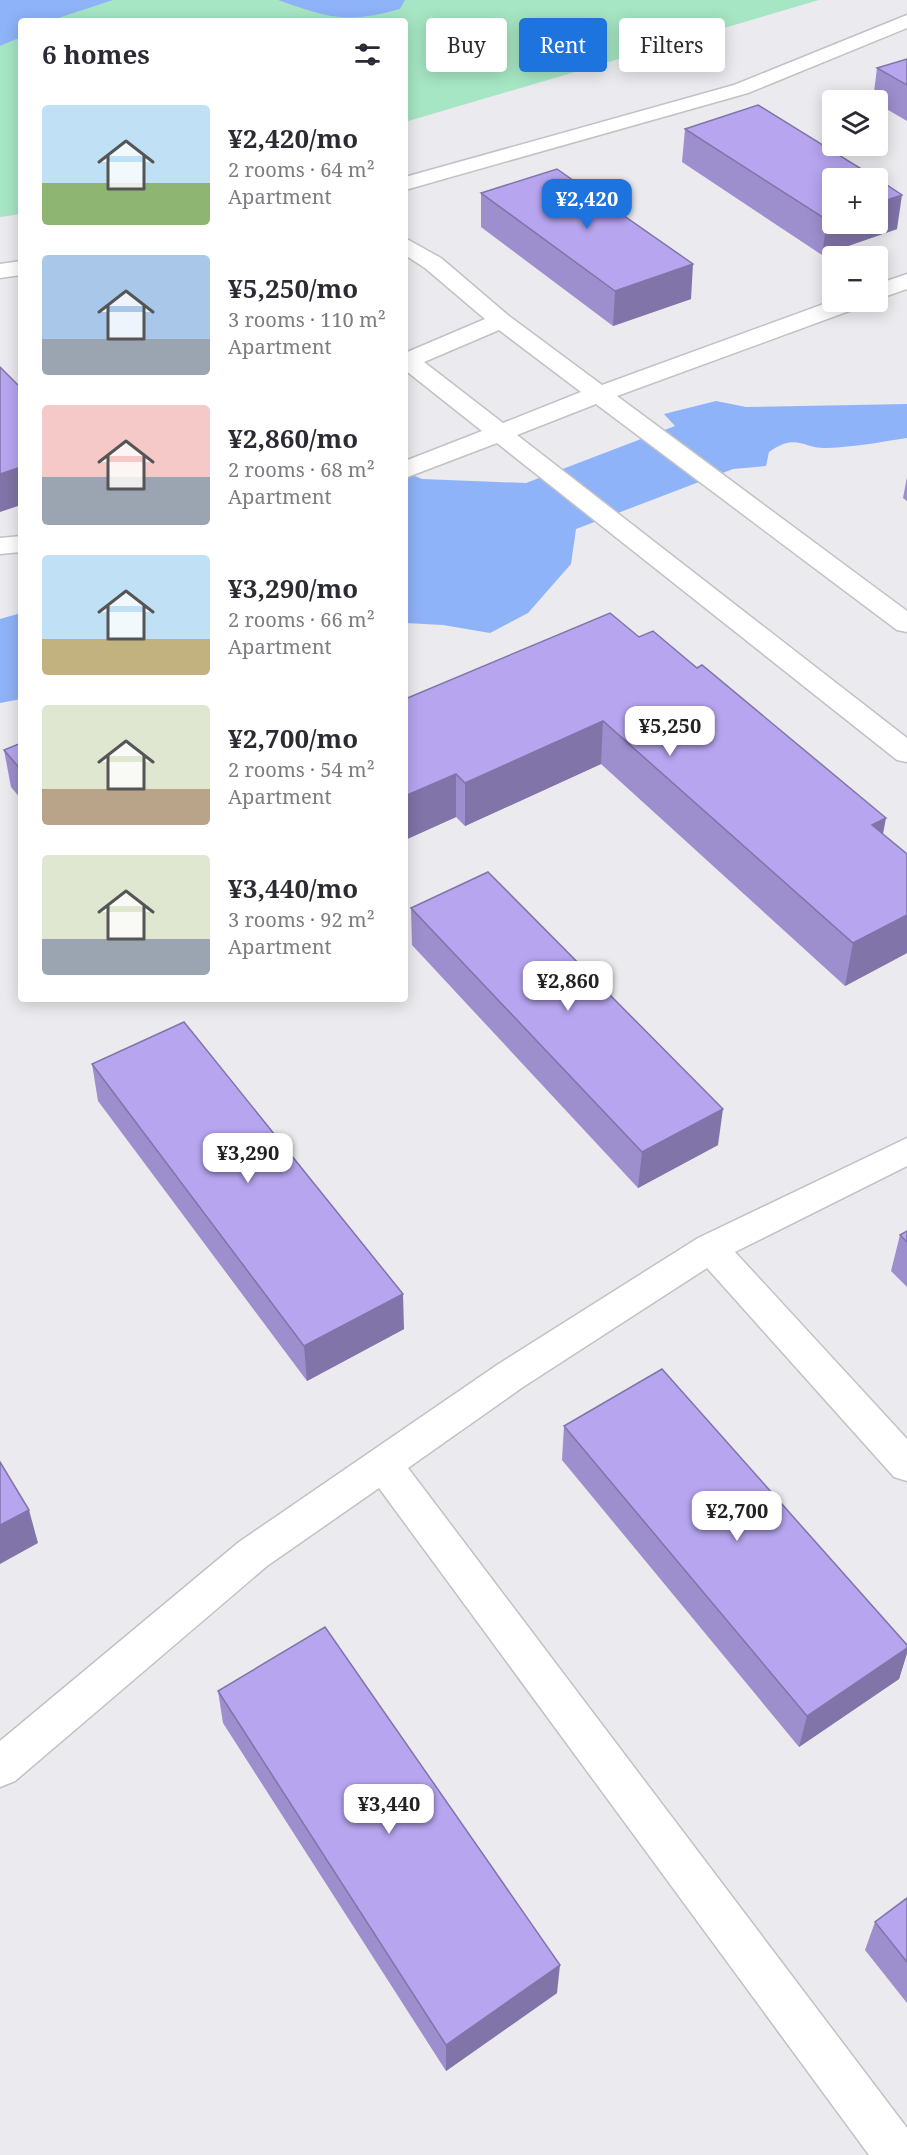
<!DOCTYPE html>
<meta charset="utf-8">
<style>
:root{--surface:#fff;--page:#f7f7f7;--text:#2b2b33;--muted:#7c7c81;--accent:#1e74de}
body{margin:0;font-family:"Noto Serif",serif;background:var(--page);color:var(--text);height:100vh;display:flex;flex-direction:column;font-size:22px;white-space:nowrap}
*{box-sizing:border-box;margin:0}
p{font-size:20px;color:var(--muted)}
.icon{flex:none;width:33px;height:33px;fill:none;stroke:currentColor;stroke-width:2;stroke-linecap:round;stroke-linejoin:round}
.map{position:relative;flex:1;overflow:hidden}
.panel{position:absolute;left:18px;top:18px;width:390px;height:984px;display:flex;flex-direction:column;background:var(--surface);border-radius:6px;box-shadow:0 3px 15px #0003}
.panel>*{flex:none}
.banner{position:absolute;left:426px;top:18px;width:390px;height:54px;display:flex;gap:12px}
.buttons{position:absolute;left:822px;top:90px;display:grid;gap:12px}
.buttons a{display:grid;place-items:center;width:66px;height:66px;border-radius:6px;background:var(--surface);box-shadow:0 3px 15px #0003;font-size:30px}
.price{position:absolute;translate:-50% -51px;padding:0 14px;border-radius:12px;background:#fff;color:#222;font-size:20px;line-height:39px;filter:drop-shadow(0 2px 3px #0008)}
.price::after{content:'';position:absolute;left:50%;top:36px;width:18px;height:14px;margin-left:-9px;background:inherit;clip-path:polygon(0 0,100% 0,50% 100%)}
.price.selected{background:var(--accent);color:#fff}
ul{padding:0;list-style:none}
li{display:flex;align-items:center;gap:18px;height:150px;padding:0 24px}
li span{display:grid;place-items:center;flex:none;width:168px;height:120px;border-radius:6px;color:#555}
li>.icon{margin-inline-start:auto}
span .icon{width:72px;height:72px;fill:#fffc;stroke-width:1}
li b{font-size:26px}
h2{display:flex;justify-content:space-between;align-items:center;height:72px;padding:0 24px;font-size:26px}
.pill{padding:0 21px;border-radius:6px;background:var(--surface);box-shadow:0 3px 15px #0003;font-size:21px;line-height:54px}
.pill.selected{background:var(--accent);color:#fff}
.map>svg:first-child{display:block}
.green{fill:#a6e6c4}
.water{fill:#8fb3f8}
.lines{fill:none;stroke-linecap:round;stroke-linejoin:round}
.minor-casing{stroke:#c2c1c5;stroke-width:3}
.minor{fill:#fff;fill-rule:evenodd}
.wall{fill:#9d8ece}
.shaded-wall{fill:#8074a8}
.building{fill:#b7a5f0;stroke:#8074a8;stroke-width:1.5}
</style>
<div class="map">
<svg width="907" height="2155" viewBox="0 0 907 2155">
<rect width="100%" height="100%" fill="#ebeaee"/>
<path class="green" d="M0,0H819L405,122V21H21V214L0,217Z"/>
<path class="water" d="M0,0H113L49,21H21V37L0,46Z
M278,0H405L400,9C347,24 329,18 278,0Z
M716,401L746,407L907,404V438C881,442 854,447 827,448C803,449 797,432 769,452L766,466L733,469L576,529L571,564L528,613L490,633L443,625L405,623V472L422,479L526,483L675,426L664,414Z
M21,613V699L0,703V619Z"/>
<g class="lines">
<g class="minor-casing">
<path id="minor" d="M907,15V28L748,93L405,190V177L734,85Z
M405,238L441,258L509,316L602,385L832,301L863,302L860,307L617,396L907,611V632L897,630L596,404L517,435L907,738V762L897,760L497,443L405,478V461L482,431L405,370V353L485,319L425,268L405,255ZM499,330L581,392L503,423L424,362Z
M21,261V275L0,278V264Z
M907,274V289L878,299V284Z
M21,536V552L0,554V538Z
M907,1138V1166L735,1252L907,1439V1481L894,1477L707,1268L523,1387L408,1468L907,2128V2155H869L379,1488L267,1566L15,1781L0,1787V1741L239,1542L497,1365L698,1238Z"/>
</g>
<use href="#minor" class="minor"/>
</g>
<path class="wall" d="M907,59V121L878,104V100H873L877,68Z
M685,129L897,229L822,255L682,162Z
M481,193L691,299L613,326L481,227Z
M907,477V501L903,498Z
M639,637L907,854V953L845,986L601,764L465,826L456,817L405,840V699Z
M21,743V799L11,787L4,750Z
M411,908L718,1145L638,1188L412,945Z
M92,1064L404,1329L307,1381L98,1101Z
M907,1231V1287L891,1271L900,1235Z
M564,1426L907,1645V1653L899,1679L799,1747L562,1460Z
M218,1691L557,1993L446,2071L223,1723Z
M907,1898V2003L865,1950L875,1922Z"/>
<path class="shaded-wall" d="M902,195L897,229L822,255L827,220L832,218V224H878V203Z
M693,264L691,299L613,326L615,291Z
M21,467V505L0,512V474Z
M603,721L601,764L465,826V783Z
M456,774V817L405,840V796Z
M886,818L878,861L872,825Z
M907,915V953L845,986L853,943Z
M723,1109L718,1145L638,1188L642,1152Z
M403,1294L404,1329L307,1381L304,1346Z
M29,1510L38,1543L0,1564V1525Z
M907,1648V1653L899,1679L799,1747L807,1716Z
M560,1965L557,1993L446,2071V2045Z"/>
<path class="building" d="M907,59V85L877,68Z
M758,105L876,178H832V218L827,220L685,129Z
M557,169L693,264L615,291L481,193Z
M878,179L902,195L878,203Z
M0,367L21,388V467L0,474Z
M610,613L639,637L653,631L697,668L702,665L886,818L872,825L907,854V915L853,943L603,721L465,783L456,774L405,796V699Z
M21,743V770L4,750Z
M488,872L723,1109L642,1152L411,908Z
M184,1022L403,1294L304,1346L92,1064Z
M907,1231V1242L900,1235Z
M662,1369L907,1645V1648L807,1716L564,1426Z
M0,1462L29,1510L0,1525Z
M325,1627L560,1965L446,2045L218,1691Z
M907,1898V1962L875,1922Z"/>
</svg>
<div class="buttons">
<a><svg class="icon" aria-label="layers" viewBox="0 0 24 24"><path d="M12 4l9 5-9 5-9-5zM3 14l9 5 9-5"/></svg></a>
<a>+</a>
<a>−</a>
</div>
<b class="price selected" style="left:587px;top:230px">¥2,420</b>
<b class="price" style="left:670px;top:757px">¥5,250</b>
<b class="price" style="left:568px;top:1012px">¥2,860</b>
<b class="price" style="left:248px;top:1184px">¥3,290</b>
<b class="price" style="left:737px;top:1542px">¥2,700</b>
<b class="price" style="left:389px;top:1835px">¥3,440</b>
<div class="banner">
<a class="pill">Buy</a>
<a class="pill selected">Rent</a>
<a class="pill">Filters</a>
</div>
<section class="panel">
<h2>6 homes<svg class="icon" aria-label="filters" viewBox="0 0 24 24"><path d="M4 7h16M4 17h16"/><circle cx="9" cy="7" r="2"/><circle cx="15" cy="17" r="2"/></svg></h2>
<ul>
<li><span style="background:linear-gradient(#bfe0f5 65%,#8fb573 0)"><svg class="icon" aria-label="home" viewBox="0 0 24 24"><path d="M3 11l9-7 9 7M6 9v11h12V9"/></svg></span><div><b>¥2,420/mo</b><p>2 rooms · 64 m²</p><p>Apartment</p></div></li>
<li><span style="background:linear-gradient(#a9c7e8 70%,#9aa5b1 0)"><svg class="icon" aria-label="home" viewBox="0 0 24 24"><path d="M3 11l9-7 9 7M6 9v11h12V9"/></svg></span><div><b>¥5,250/mo</b><p>3 rooms · 110 m²</p><p>Apartment</p></div></li>
<li><span style="background:linear-gradient(#f6c9c9 60%,#9aa5b1 0)"><svg class="icon" aria-label="home" viewBox="0 0 24 24"><path d="M3 11l9-7 9 7M6 9v11h12V9"/></svg></span><div><b>¥2,860/mo</b><p>2 rooms · 68 m²</p><p>Apartment</p></div></li>
<li><span style="background:linear-gradient(#bfe0f5 70%,#c2b280 0)"><svg class="icon" aria-label="home" viewBox="0 0 24 24"><path d="M3 11l9-7 9 7M6 9v11h12V9"/></svg></span><div><b>¥3,290/mo</b><p>2 rooms · 66 m²</p><p>Apartment</p></div></li>
<li><span style="background:linear-gradient(#dfe7d0 70%,#b9a48a 0)"><svg class="icon" aria-label="home" viewBox="0 0 24 24"><path d="M3 11l9-7 9 7M6 9v11h12V9"/></svg></span><div><b>¥2,700/mo</b><p>2 rooms · 54 m²</p><p>Apartment</p></div></li>
<li><span style="background:linear-gradient(#dfe7d0 70%,#9aa5b1 0)"><svg class="icon" aria-label="home" viewBox="0 0 24 24"><path d="M3 11l9-7 9 7M6 9v11h12V9"/></svg></span><div><b>¥3,440/mo</b><p>3 rooms · 92 m²</p><p>Apartment</p></div></li>
</ul>
</section>
</div>
